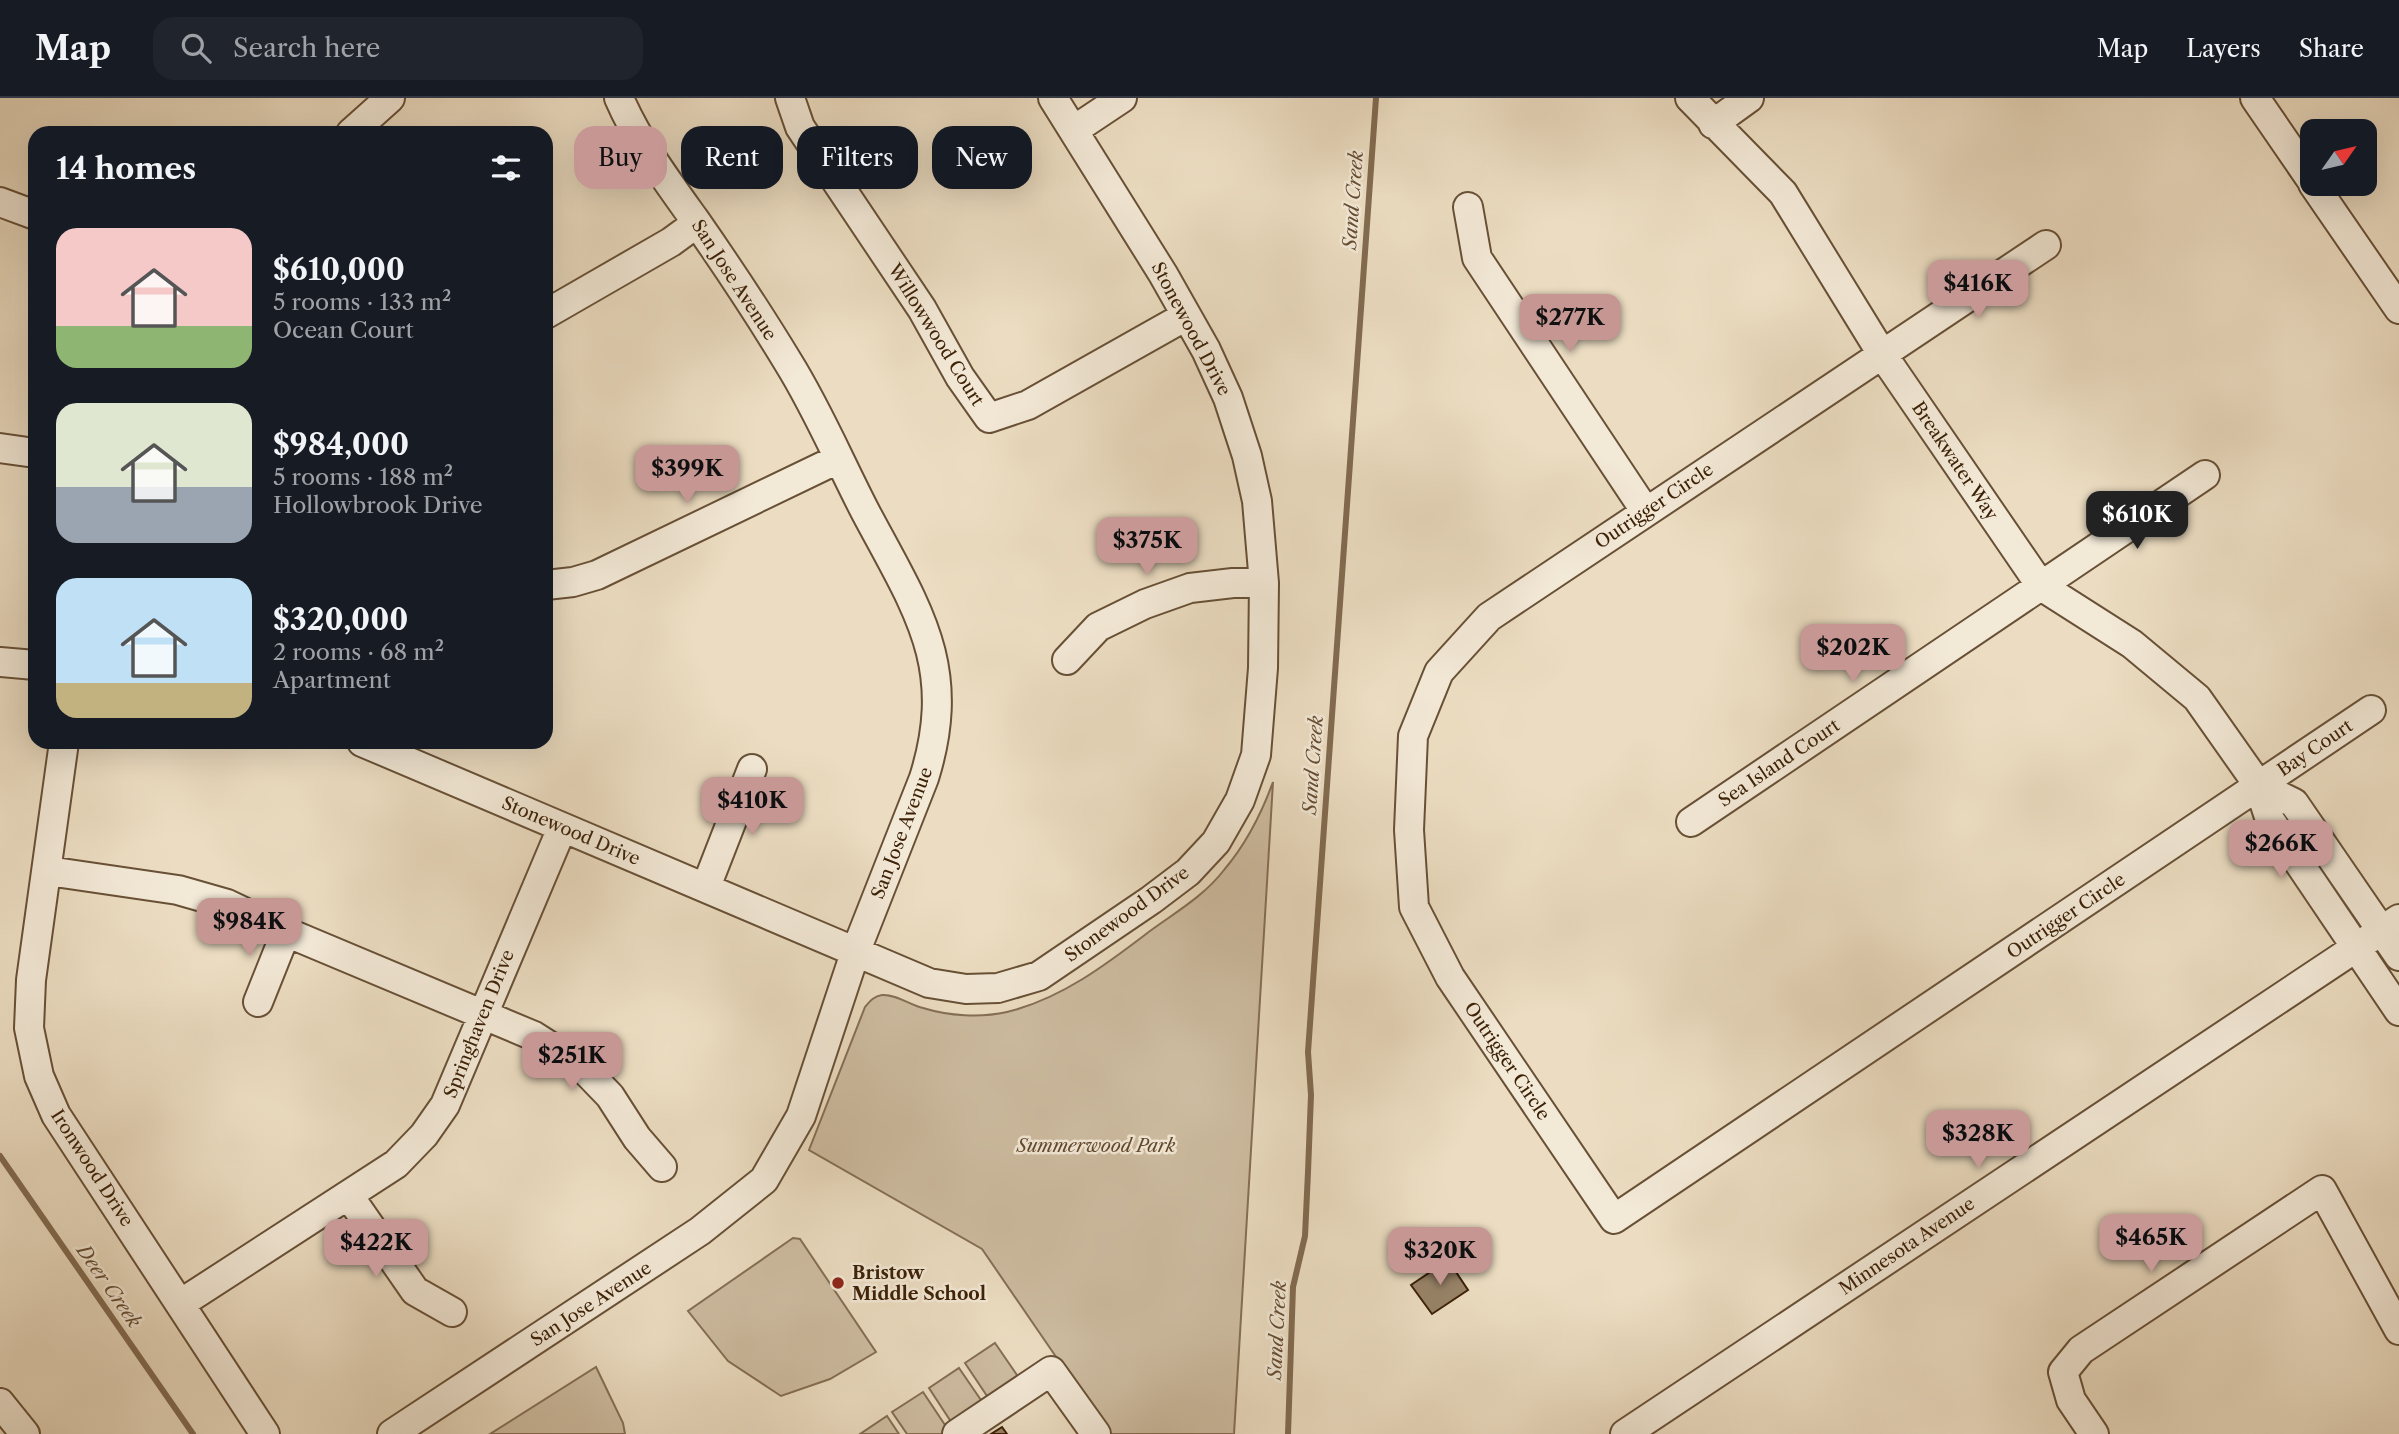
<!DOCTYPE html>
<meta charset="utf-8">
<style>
:root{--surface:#171b24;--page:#20242c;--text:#f1f3f6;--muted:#9ea1a6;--line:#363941;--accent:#c59692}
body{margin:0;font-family:"Libre Caslon Text",serif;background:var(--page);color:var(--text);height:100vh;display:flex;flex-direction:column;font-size:26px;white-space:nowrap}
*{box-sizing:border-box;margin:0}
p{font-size:23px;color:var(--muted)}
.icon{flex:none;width:38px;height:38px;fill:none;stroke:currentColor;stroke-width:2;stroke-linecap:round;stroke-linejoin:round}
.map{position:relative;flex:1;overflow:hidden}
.side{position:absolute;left:28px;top:28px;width:525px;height:623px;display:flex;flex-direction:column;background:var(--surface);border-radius:21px;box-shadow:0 7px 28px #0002}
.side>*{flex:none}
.banner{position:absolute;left:574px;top:28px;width:665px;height:63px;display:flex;gap:14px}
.needle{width:46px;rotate:56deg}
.fabs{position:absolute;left:2300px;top:21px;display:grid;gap:14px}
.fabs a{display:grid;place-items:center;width:77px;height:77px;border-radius:14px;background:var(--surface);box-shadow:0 7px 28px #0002;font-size:35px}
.price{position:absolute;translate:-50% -60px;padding:0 16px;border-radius:14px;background:var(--accent);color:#111;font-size:23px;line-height:46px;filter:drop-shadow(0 2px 4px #0008)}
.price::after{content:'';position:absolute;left:50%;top:42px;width:21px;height:16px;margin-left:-10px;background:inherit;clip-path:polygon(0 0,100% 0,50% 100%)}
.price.active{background:#222;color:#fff}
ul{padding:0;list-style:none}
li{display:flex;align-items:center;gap:21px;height:175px;padding:0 28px}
li span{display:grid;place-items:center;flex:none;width:196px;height:140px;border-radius:21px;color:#555}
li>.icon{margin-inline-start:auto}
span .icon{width:84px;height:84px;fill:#fffc;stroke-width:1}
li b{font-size:30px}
h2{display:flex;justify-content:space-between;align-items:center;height:84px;padding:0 28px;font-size:30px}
.chip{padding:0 24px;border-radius:21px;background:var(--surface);box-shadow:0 7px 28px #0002;font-size:24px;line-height:63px}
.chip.active{background:var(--accent);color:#111}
header{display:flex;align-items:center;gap:42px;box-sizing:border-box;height:98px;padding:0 35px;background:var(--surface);border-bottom:2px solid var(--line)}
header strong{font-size:33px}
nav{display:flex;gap:38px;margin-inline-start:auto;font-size:24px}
.search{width:490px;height:63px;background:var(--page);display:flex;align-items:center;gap:18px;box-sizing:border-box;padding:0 24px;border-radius:21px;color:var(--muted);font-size:26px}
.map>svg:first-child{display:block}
.green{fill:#cebda2;stroke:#856f54;stroke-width:2}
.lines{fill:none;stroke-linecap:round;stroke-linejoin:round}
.stream{stroke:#826b51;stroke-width:6}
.building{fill:#988368;stroke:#3c2107;stroke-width:2}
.minor-casing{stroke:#685036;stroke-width:32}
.minor{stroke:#f3e9d7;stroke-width:28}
.poi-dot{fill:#8f2418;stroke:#f3e9d7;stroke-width:2.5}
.labels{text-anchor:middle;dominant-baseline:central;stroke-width:5;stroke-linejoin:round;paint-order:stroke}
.street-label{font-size:18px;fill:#3c2107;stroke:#f3e9d7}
.park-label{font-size:18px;font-style:italic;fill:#60482e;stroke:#f3e9d7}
.poi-label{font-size:18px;font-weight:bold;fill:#3c2107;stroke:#f3e9d7;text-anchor:start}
.water-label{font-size:19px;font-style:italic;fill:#654c32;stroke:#f3e9d7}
</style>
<header>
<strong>Map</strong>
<div class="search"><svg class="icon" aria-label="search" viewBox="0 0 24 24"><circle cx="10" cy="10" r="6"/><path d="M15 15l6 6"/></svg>Search here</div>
<nav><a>Map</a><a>Layers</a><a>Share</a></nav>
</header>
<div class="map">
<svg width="2399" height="1336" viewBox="0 0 2399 1336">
<rect width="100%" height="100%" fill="#ecddc2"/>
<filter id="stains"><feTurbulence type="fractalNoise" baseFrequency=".00286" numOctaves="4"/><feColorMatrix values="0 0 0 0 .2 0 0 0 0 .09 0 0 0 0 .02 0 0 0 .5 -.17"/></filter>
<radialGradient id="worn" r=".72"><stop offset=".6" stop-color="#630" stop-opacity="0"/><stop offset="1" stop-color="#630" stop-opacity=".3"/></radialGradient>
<path class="green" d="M1273,684L1234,1336H1109L982,1151L809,1052L865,909C870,903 874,898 882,897C896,896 910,907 923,910C949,918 980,920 1007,914C1061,901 1107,866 1150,833C1176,814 1204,798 1224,772C1247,745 1261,717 1273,684Z
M793,1140L800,1141L876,1254L830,1281L781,1298L728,1263L688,1213Z
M995,1245L1032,1299L1001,1319L965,1265Z
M596,1269L623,1325L625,1336H490Z
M959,1270L996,1324L959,1336L929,1290Z
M923,1294L951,1336H907L892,1314Z
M887,1318L899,1336H860Z"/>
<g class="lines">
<path class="stream" d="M0,1058L193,1336
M1288,1336L1293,1189L1305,1138L1308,1074L1311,997L1308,954L1376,0"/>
</g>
<path class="building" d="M1448,1162L1468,1192L1432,1216L1411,1187Z
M1002,1329L1007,1336H991Z"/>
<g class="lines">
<g class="minor-casing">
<path id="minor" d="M790,0L800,29L922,211L960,279L989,320L1028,307L1186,218
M1690,0L1783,95L1882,256L2041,488L2132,546L2197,600L2259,688L2270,722L2399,913
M2255,0L2312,83
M1713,26L1749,0
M1074,32L1122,0
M351,35L390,0
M2313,86L2399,211
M0,104L35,117
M1468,109L1477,160L1646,414
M2046,147L1489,519L1439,574L1413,638L1409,732L1414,809L1450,879L1614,1121L2371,612
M546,216L671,144L697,125
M0,350L35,355
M546,487L573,484L597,477L838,361
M1067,562L1098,529L1145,506L1190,490L1233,485H1264
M0,564L35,567
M64,644L31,882L29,930L39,978L56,1017L265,1336
M362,644L929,885L966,891L998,890L1039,878L1151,802L1188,774L1216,744L1240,702L1256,657L1263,570L1264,485L1257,403L1247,358L1228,300L1206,252L1163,176L1053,0
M2259,688L2294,705L2399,858
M1691,724L2205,377
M48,773L178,792L227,806L286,834L534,938L581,968L610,998L637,1040L662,1069
M706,789L752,671
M258,904L286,834
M349,1098L415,1193L452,1214
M180,1206L396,1066L424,1037L445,1007L562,730
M0,1305L25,1336
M392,1336L700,1133L764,1082L801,1018L855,855L924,680C959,568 917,511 866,415C840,365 818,312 788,264C759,216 727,168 695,122C667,83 638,44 619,0
M957,1336L1051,1273L1096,1336
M1625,1336L2399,821
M2094,1336L2071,1302L2063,1274L2081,1252L2322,1092L2399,1232"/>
</g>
<use href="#minor" class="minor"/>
</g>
<circle class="poi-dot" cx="838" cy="1185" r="7"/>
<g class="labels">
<g class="street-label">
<text transform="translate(734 182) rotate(57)">San Jose Avenue</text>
<text transform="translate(1191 231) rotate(62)">Stonewood Drive</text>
<text transform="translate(936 237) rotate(58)">Willowwood Court</text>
<text transform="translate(1955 363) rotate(56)">Breakwater Way</text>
<text transform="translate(1654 408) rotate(-34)">Outrigger Circle</text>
<text transform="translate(2315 650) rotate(-34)">Bay Court</text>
<text transform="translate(1779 665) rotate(-34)">Sea Island Court</text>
<text transform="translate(571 733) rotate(23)">Stonewood Drive</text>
<text transform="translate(902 735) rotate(-69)">San Jose Avenue</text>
<text transform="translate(1127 816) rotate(-36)">Stonewood Drive</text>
<text transform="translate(2066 818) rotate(-34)">Outrigger Circle</text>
<text transform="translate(479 926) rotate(-68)">Springhaven Drive</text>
<text transform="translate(1507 963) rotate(56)">Outrigger Circle</text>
<text transform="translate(92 1070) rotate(57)">Ironwood Drive</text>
<text transform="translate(1907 1148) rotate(-34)">Minnesota Avenue</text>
<text transform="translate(591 1206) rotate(-33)">San Jose Avenue</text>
</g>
<g class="park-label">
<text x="1096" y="1048">Summerwood Park</text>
</g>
<g class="poi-label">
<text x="852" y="1175">Bristow<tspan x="852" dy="21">Middle School</tspan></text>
</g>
<g class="water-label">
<text transform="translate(1353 102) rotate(-86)">Sand Creek</text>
<text transform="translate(1313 667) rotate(-86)">Sand Creek</text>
<text transform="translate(109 1188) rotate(55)">Deer Creek</text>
<text transform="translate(1277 1232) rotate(-87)">Sand Creek</text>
</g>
</g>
<rect width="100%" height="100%" filter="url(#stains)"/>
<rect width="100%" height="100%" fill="url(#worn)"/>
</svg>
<div class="fabs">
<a><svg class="needle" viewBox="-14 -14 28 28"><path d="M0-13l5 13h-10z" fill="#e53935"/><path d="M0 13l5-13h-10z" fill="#9ea1a6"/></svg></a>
</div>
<b class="price" style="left:1978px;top:222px">$416K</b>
<b class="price" style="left:1570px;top:256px">$277K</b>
<b class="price" style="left:687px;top:407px">$399K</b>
<b class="price active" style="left:2137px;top:453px">$610K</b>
<b class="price" style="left:1147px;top:479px">$375K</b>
<b class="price" style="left:1853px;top:586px">$202K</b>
<b class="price" style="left:752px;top:739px">$410K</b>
<b class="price" style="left:2281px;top:782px">$266K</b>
<b class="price" style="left:249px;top:860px">$984K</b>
<b class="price" style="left:572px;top:994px">$251K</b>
<b class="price" style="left:1978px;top:1072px">$328K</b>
<b class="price" style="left:2151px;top:1176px">$465K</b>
<b class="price" style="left:376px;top:1181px">$422K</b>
<b class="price" style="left:1440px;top:1189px">$320K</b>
<div class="banner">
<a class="chip active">Buy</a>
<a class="chip">Rent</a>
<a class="chip">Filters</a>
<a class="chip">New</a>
</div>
<section class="side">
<h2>14 homes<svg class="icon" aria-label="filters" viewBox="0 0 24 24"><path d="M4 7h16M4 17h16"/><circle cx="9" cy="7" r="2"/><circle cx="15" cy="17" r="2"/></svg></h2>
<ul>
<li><span style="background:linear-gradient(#f6c9c9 70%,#8fb573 0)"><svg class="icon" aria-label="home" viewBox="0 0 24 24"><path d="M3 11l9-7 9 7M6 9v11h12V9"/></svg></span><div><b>$610,000</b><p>5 rooms · 133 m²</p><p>Ocean Court</p></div></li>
<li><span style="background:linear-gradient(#dfe7d0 60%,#9aa5b1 0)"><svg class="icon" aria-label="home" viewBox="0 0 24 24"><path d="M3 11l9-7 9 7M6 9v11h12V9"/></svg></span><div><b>$984,000</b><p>5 rooms · 188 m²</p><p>Hollowbrook Drive</p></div></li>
<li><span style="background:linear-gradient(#bfe0f5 75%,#c2b280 0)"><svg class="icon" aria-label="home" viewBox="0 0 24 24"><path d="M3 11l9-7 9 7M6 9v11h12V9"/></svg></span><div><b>$320,000</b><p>2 rooms · 68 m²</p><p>Apartment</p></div></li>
</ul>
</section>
</div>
